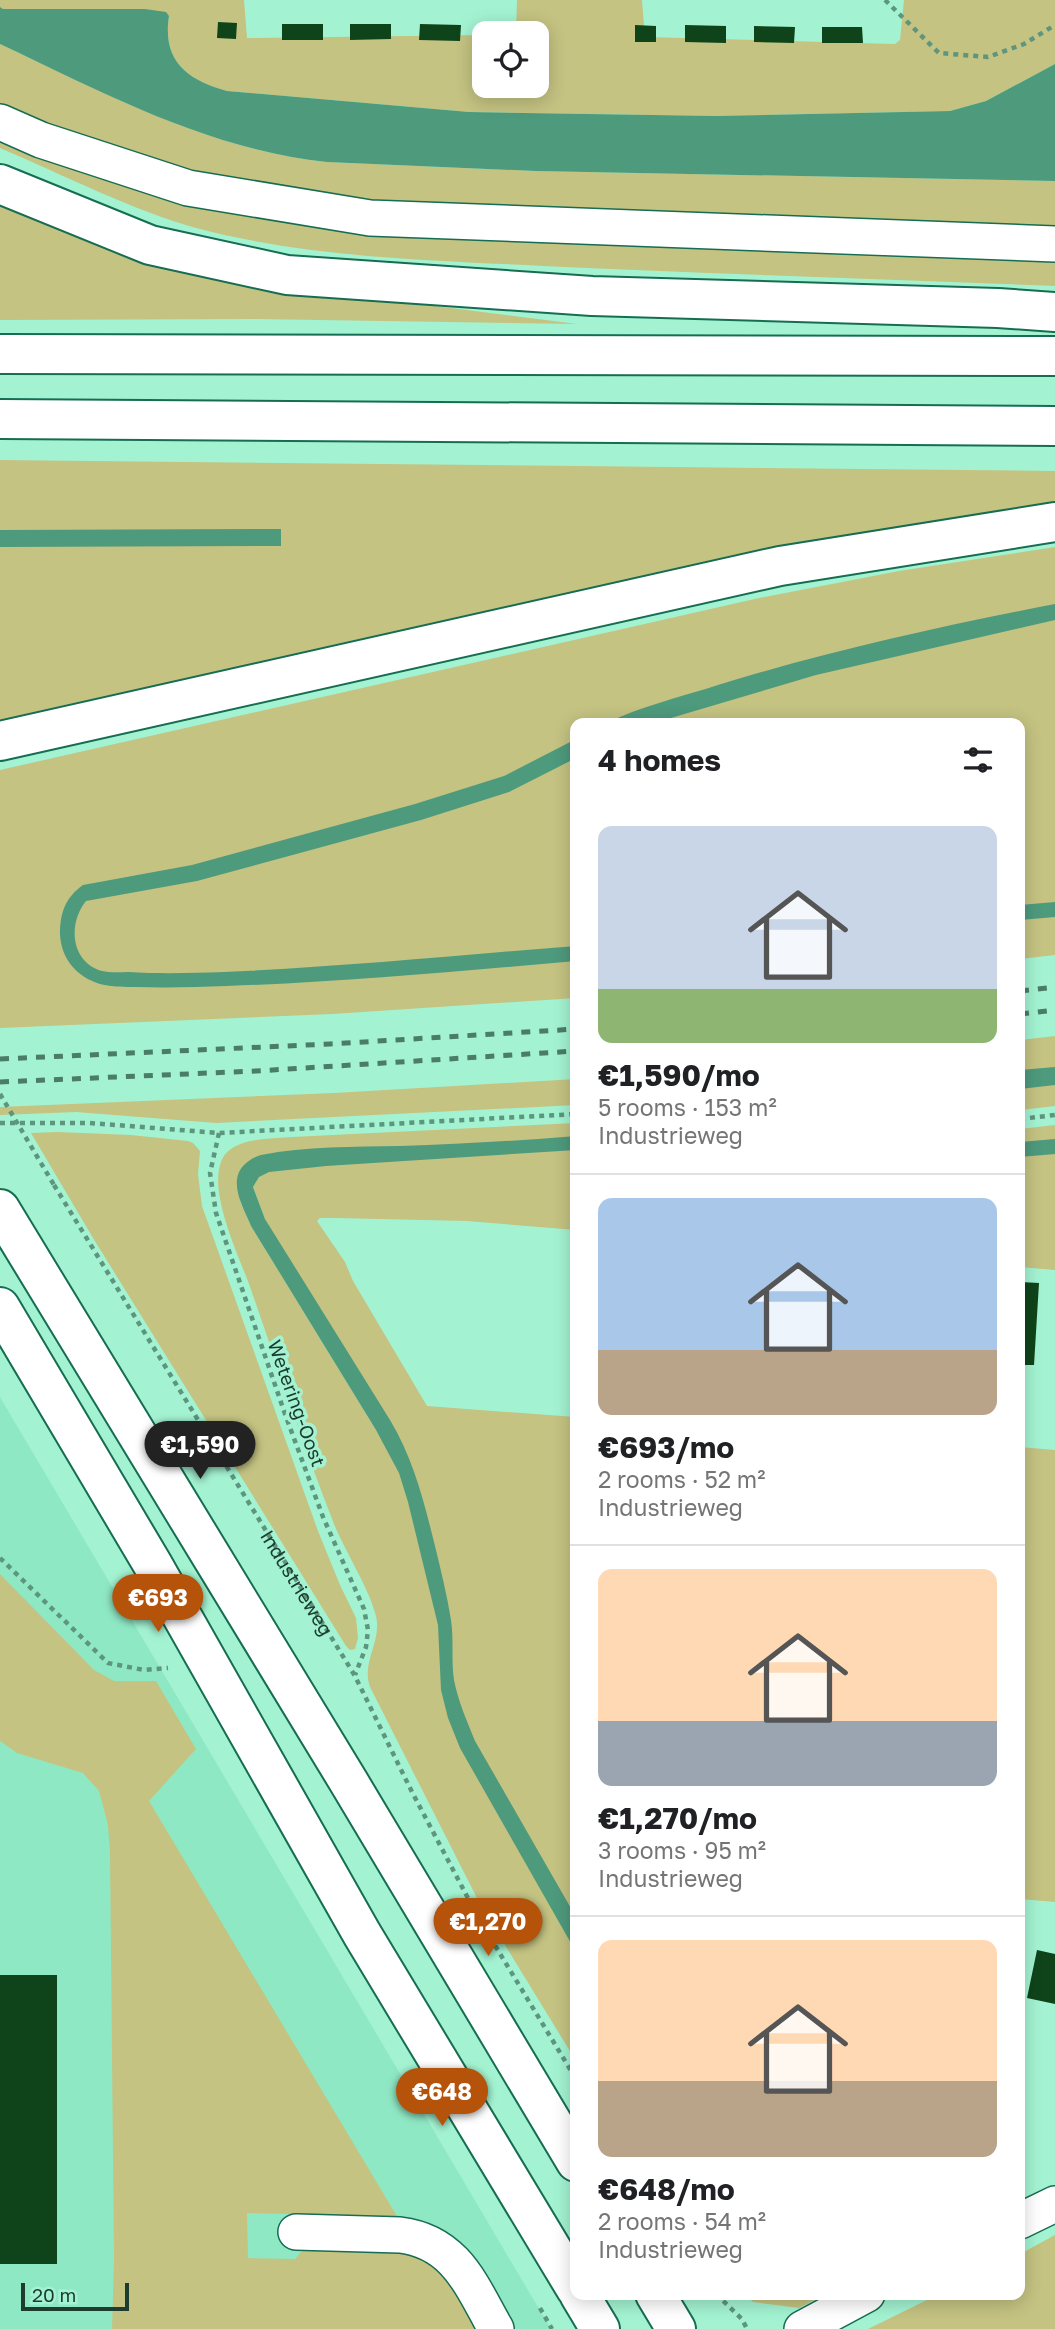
<!DOCTYPE html>
<meta charset="utf-8">
<style>
:root{--surface:#fff;--page:#f6f6f6;--text:#202124;--muted:#757577;--line:#e0e0e0;--accent:#b45309}
body{margin:0;font-family:"Golos Text",sans-serif;background:var(--page);color:var(--text);height:100vh;display:flex;flex-direction:column;font-size:26px;white-space:nowrap}
*{box-sizing:border-box;margin:0}
p{font-size:23px;color:var(--muted)}
.icon{flex:none;width:38px;height:38px;fill:none;stroke:currentColor;stroke-width:2;stroke-linecap:round;stroke-linejoin:round}
.map{position:relative;flex:1;overflow:hidden}
.panel{position:absolute;left:570px;top:718px;width:455px;height:1582px;display:flex;flex-direction:column;background:var(--surface);border-radius:14px;box-shadow:0 4px 18px #0003}
.panel>*{flex:none}
.tools{position:absolute;left:472px;top:21px;display:grid;gap:14px}
.tools a{display:grid;place-items:center;width:77px;height:77px;border-radius:14px;background:var(--surface);box-shadow:0 4px 18px #0003;font-size:35px}
.scale{position:absolute;left:21px;bottom:18px;width:108px;box-sizing:border-box;padding-left:7px;border:4px solid #1b3c2f;border-top:0;font-size:19px;line-height:24px;white-space:nowrap;color:#1b3c2f;-webkit-text-stroke:5px #a3f3d2;paint-order:stroke}
.price{position:absolute;translate:-50% -60px;padding:0 16px;border-radius:24px;background:var(--accent);color:#fff;font-size:23px;line-height:46px;filter:drop-shadow(0 2px 4px #0008)}
.price::after{content:'';position:absolute;left:50%;top:42px;width:21px;height:16px;margin-left:-10px;background:inherit;clip-path:polygon(0 0,100% 0,50% 100%)}
.price.current{background:#222;color:#fff}
ul{padding:0;list-style:none}
li{display:grid;align-content:center;gap:14px;height:371px;padding:0 28px}
li+li{border-top:2px solid var(--line)}
li span{display:grid;place-items:center;height:217px;border-radius:14px;color:#555}
li>.icon{margin-inline-start:auto}
span .icon{width:126px;height:126px;fill:#fffc;stroke-width:1}
li b{font-size:30px}
h2{display:flex;justify-content:space-between;align-items:center;height:84px;padding:0 28px;font-size:30px}
.map>svg:first-child{display:block}
.built{fill:#8fe8c4}
.green{fill:#c4c382;fill-rule:evenodd}
.water{fill:#4e9a7d}
.building{fill:#0f441a}
.lines{fill:none;stroke-linecap:round;stroke-linejoin:round}
.minor-casing{stroke:#166d52;stroke-width:38}
.major-casing{stroke:#166d52;stroke-width:42}
.highway-casing{stroke:#166d52;stroke-width:42}
.path{stroke:#5d957e;stroke-width:4.5;stroke-dasharray:5 5;stroke-linecap:butt}
.minor{stroke:#fff;stroke-width:35}
.major{stroke:#fff;stroke-width:38}
.highway{stroke:#fff;stroke-width:38}
.rail{stroke:#4b7c68;stroke-width:5;stroke-dasharray:9 9;stroke-linecap:butt}
.path-bridge{stroke:#5d957e;stroke-width:4.5;stroke-dasharray:5 5;stroke-linecap:butt}
.labels{text-anchor:middle;dominant-baseline:central;stroke-width:7;stroke-linejoin:round;paint-order:stroke}
.street-label{font-size:19px;fill:#1b3c2f;stroke:#a3f3d2}
</style>
<div class="map">
<svg width="1055" height="2329" viewBox="0 0 1055 2329">
<rect width="100%" height="100%" fill="#a3f3d2"/>
<path class="built" d="M0,1397L551,2329H0Z"/>
<path class="green" d="M0,0H244L247,38L485,35V86H537V33H514L516,30L517,0H642L644,26L648,37L895,44L900,40L904,0H1055V64L986,101L950,111L717,116L469,112L227,91C187,80 162,61 169,16L145,9H3L0,7Z
M0,44C105,93 210,150 327,162L536,171L1055,181V286C884,279 713,274 543,266C428,260 312,258 200,229C133,211 64,175 0,148Z
M0,201L285,287L577,324L256,319L0,320Z
M0,460L1055,471V509L0,731Z
M1055,547V955L1020,959V723H576V998L332,1014L0,1028V770L759,598L899,571Z
M1055,1036V1106L1020,1110V1040Z
M576,1079V1105L216,1123L76,1112L0,1115V1107L334,1093Z
M576,1123V1230L467,1221L335,1218H320L317,1221L345,1262L353,1281L427,1406L576,1417V2061L481,1906L370,1687C361,1662 382,1642 376,1616C369,1588 346,1553 334,1524C303,1445 277,1364 249,1284C238,1254 209,1194 221,1162C230,1137 270,1139 292,1137ZM258,1178L253,1187L265,1219L387,1448L251,1226L240,1201Z
M1055,1125V1270L1020,1267V1129Z
M58,1132L131,1135L188,1141L193,1143L200,1151L198,1174L202,1206L318,1531L340,1585L356,1618L358,1638L355,1649L350,1650L346,1646L93,1238L31,1133Z
M1020,1447L1055,1450V1902L1020,1899Z
M0,1574L94,1670L114,1681H156L196,1749L149,1801L401,2223H309L294,2214L247,2213L248,2258L295,2259L309,2243L398,2247L438,2263L482,2329H112L114,2259L110,1853L108,1825L99,1791L83,1773L17,1753L0,1741Z
M1055,2235V2329H868L939,2294H1020V2254Z
M745,2294H826L799,2308L753,2302Z"/>
<path class="water" d="M0,7L3,9H145L166,12L169,16C162,61 187,80 227,91L469,112L717,116L950,111L986,101L1055,64V181L536,171L327,162C210,150 104,93 0,44Z
M281,529V546L0,547V530Z
M1055,604V620L816,675L654,723H607C641,706 681,697 718,685C828,651 942,626 1055,604Z
M576,739V758L509,792L421,820L197,881L86,901C68,923 70,962 102,971C110,973 120,972 128,972C161,974 192,973 224,972C342,967 459,955 576,946V961C460,971 343,982 227,986C197,987 167,988 137,987C125,987 112,987 100,984C77,977 61,959 60,934C60,912 66,897 83,885L192,865L415,804L504,776Z
M1055,902V917L1020,920V905Z
M1055,1067V1085L1020,1089V1070Z
M576,1136V1150L326,1166L269,1172L259,1177L253,1187L265,1219L390,1420C414,1460 424,1502 435,1546C441,1571 447,1595 451,1620C454,1640 451,1660 454,1680C458,1701 467,1721 475,1741L576,1917V1952L460,1748L448,1718L441,1690L438,1625L408,1502L399,1473L376,1430L251,1226C244,1209 228,1183 243,1166C248,1161 254,1157 261,1155C306,1146 354,1147 400,1146C459,1144 517,1141 576,1136Z
M1055,1139V1154L1020,1157V1142Z"/>
<path class="building" d="M218,22L237,23L236,39L217,38Z
M282,24H323V40H282Z
M350,24H391V39L350,40Z
M420,24L461,25L460,41L419,40Z
M635,25L656,26V42H635Z
M685,25L726,26V43L685,42Z
M754,26L795,27L794,43L754,42Z
M822,27H862L863,43H822Z
M1020,1282L1039,1283L1034,1365H1020Z
M1037,1950L1055,1954V2004L1027,1998Z
M0,1975H57V2264H0Z"/>
<g class="lines">
<g class="minor-casing">
<path id="minor" d="M0,122L41,140L188,188L370,218L1055,244
M1020,2221L1055,2204
M296,2232L400,2235C456,2242 471,2285 496,2329
M802,2329L867,2294"/>
</g>
<g class="major-casing">
<path id="major" d="M0,1209L350,1784L576,2162
M0,1307L153,1565L362,1934L576,2289
M579,2294L600,2329
M655,2294L676,2329"/>
</g>
<g class="highway-casing">
<path id="highway" d="M0,184L150,245L287,275L592,296L998,308L1055,312
M0,354L1055,356
M0,419L1055,426
M0,741L780,566L1055,522"/>
</g>
<g class="path">
<path d="M885,0L939,53L988,57L1024,44L1055,25"/>
<path d="M1020,1119L1055,1115"/>
<path d="M0,1123H90L219,1133L576,1114"/>
<path d="M219,1133L210,1173L216,1213L285,1414L323,1517L364,1609L368,1630L366,1647L355,1675"/>
<path id="s1" d="M54,1185L355,1676L412,1792L479,1919L576,2079"/>
<path d="M0,1558L108,1663L144,1670L168,1668"/>
<path d="M716,2294L742,2319L747,2329"/>
<path d="M540,2308L552,2329"/>
</g>
<use href="#minor" class="minor"/>
<use href="#major" class="major"/>
<use href="#highway" class="highway"/>
<path class="rail" d="M1020,991L1055,987
M1020,1014L1055,1010
M0,1059L330,1044L576,1029
M0,1082L256,1071L576,1051"/>
<path class="path-bridge" d="M0,1094L54,1185"/>
</g>
<g class="labels">
<g class="street-label">
<text transform="translate(297 1403) rotate(70)">Wetering-Oost</text>
<text stroke="none"><textPath href="#s1" startOffset="466">Industrieweg</textPath></text>
</g>
</g>
</svg>
<div class="tools">
<a><svg class="icon" aria-label="locate" viewBox="0 0 24 24"><circle cx="12" cy="12" r="6"/><path d="M12 2v4M12 18v4M2 12h4M18 12h4"/></svg></a>
</div>
<div class="scale">20 m</div>
<b class="price current" style="left:200px;top:1481px">€1,590</b>
<b class="price" style="left:158px;top:1634px">€693</b>
<b class="price" style="left:488px;top:1958px">€1,270</b>
<b class="price" style="left:442px;top:2128px">€648</b>
<section class="panel">
<h2>4 homes<svg class="icon" aria-label="filters" viewBox="0 0 24 24"><path d="M4 7h16M4 17h16"/><circle cx="9" cy="7" r="2"/><circle cx="15" cy="17" r="2"/></svg></h2>
<ul>
<li><span style="background:linear-gradient(#c9d6e8 75%,#8fb573 0)"><svg class="icon" aria-label="home" viewBox="0 0 24 24"><path d="M3 11l9-7 9 7M6 9v11h12V9"/></svg></span><div><b>€1,590/mo</b><p>5 rooms · 153 m²</p><p>Industrieweg</p></div></li>
<li><span style="background:linear-gradient(#a9c7e8 70%,#b9a48a 0)"><svg class="icon" aria-label="home" viewBox="0 0 24 24"><path d="M3 11l9-7 9 7M6 9v11h12V9"/></svg></span><div><b>€693/mo</b><p>2 rooms · 52 m²</p><p>Industrieweg</p></div></li>
<li><span style="background:linear-gradient(#ffd9b3 70%,#9aa5b1 0)"><svg class="icon" aria-label="home" viewBox="0 0 24 24"><path d="M3 11l9-7 9 7M6 9v11h12V9"/></svg></span><div><b>€1,270/mo</b><p>3 rooms · 95 m²</p><p>Industrieweg</p></div></li>
<li><span style="background:linear-gradient(#ffd9b3 65%,#b9a48a 0)"><svg class="icon" aria-label="home" viewBox="0 0 24 24"><path d="M3 11l9-7 9 7M6 9v11h12V9"/></svg></span><div><b>€648/mo</b><p>2 rooms · 54 m²</p><p>Industrieweg</p></div></li>
</ul>
</section>
</div>
